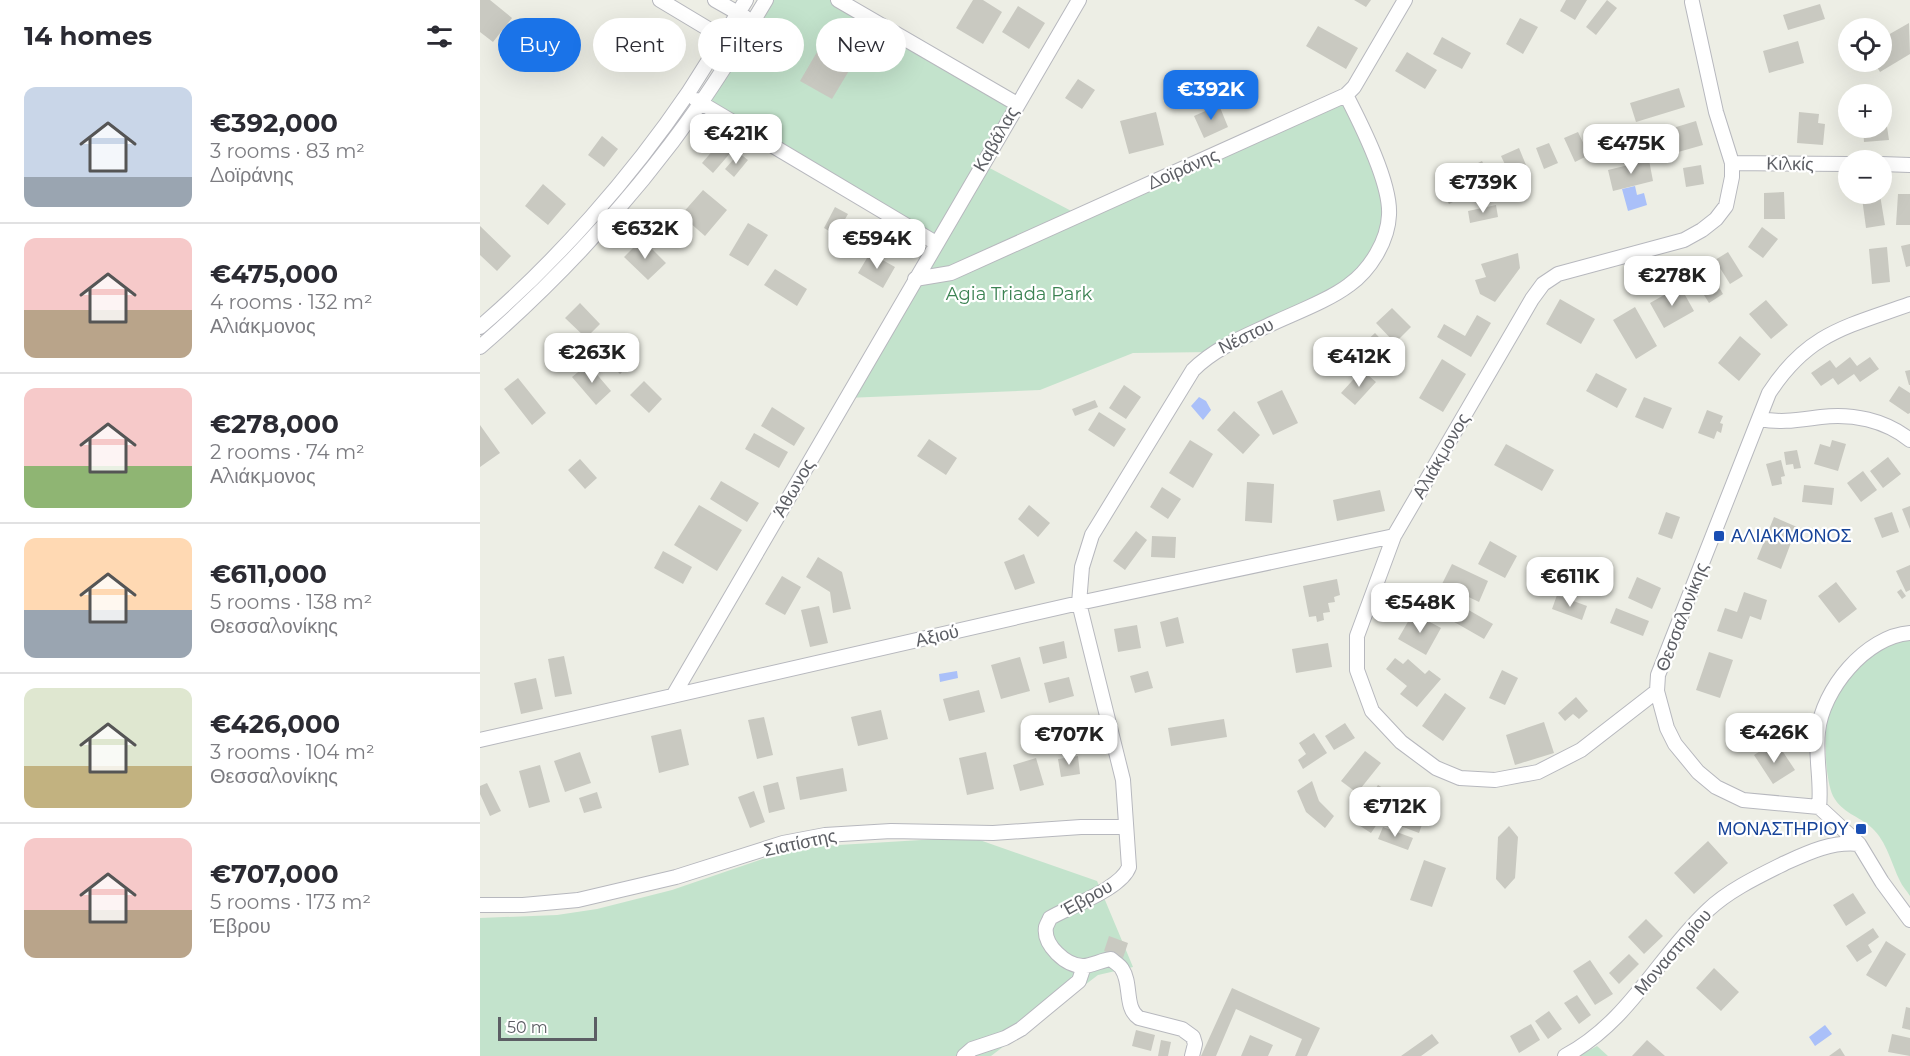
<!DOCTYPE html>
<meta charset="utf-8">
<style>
:root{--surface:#fff;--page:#f7f7f7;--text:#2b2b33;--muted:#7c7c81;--line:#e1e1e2;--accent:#1a73e8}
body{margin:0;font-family:Montserrat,sans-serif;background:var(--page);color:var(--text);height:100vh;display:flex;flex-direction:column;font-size:22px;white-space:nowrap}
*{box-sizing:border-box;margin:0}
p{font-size:20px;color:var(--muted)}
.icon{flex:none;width:33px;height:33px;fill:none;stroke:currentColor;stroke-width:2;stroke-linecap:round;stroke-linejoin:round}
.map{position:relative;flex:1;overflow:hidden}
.panel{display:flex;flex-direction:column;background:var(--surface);width:480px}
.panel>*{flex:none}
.hud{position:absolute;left:18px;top:18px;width:570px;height:54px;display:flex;gap:12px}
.buttons{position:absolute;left:1358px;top:18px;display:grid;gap:12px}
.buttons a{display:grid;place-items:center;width:54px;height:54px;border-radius:50%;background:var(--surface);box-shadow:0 6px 24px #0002;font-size:30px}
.scale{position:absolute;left:18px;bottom:15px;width:99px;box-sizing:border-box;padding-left:6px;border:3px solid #5c5e64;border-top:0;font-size:16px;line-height:21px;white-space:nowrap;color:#5c5e64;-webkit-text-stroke:4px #fff;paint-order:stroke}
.price{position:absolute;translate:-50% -51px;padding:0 14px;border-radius:12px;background:#fff;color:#222;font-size:20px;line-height:39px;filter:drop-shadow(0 2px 3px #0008)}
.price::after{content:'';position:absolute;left:50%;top:36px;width:18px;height:14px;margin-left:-9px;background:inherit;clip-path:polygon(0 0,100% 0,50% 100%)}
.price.on{background:var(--accent);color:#fff}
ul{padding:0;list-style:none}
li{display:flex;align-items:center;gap:18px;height:150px;padding:0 24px}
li+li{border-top:2px solid var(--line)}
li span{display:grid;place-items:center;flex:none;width:168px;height:120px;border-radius:12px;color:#555}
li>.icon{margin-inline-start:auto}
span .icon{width:72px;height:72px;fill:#fffc;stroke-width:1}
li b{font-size:26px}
h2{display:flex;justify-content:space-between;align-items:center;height:72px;padding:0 24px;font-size:26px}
.chip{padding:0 21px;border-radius:27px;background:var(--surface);box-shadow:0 6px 24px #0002;font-size:21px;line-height:54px}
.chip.on{background:var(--accent);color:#fff}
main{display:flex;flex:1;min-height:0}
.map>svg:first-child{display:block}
.green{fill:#c3e3cc}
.water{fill:#aac0f9}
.building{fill:#c9c9c1}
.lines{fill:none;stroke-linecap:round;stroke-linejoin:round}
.minor-casing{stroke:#b7b8be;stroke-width:16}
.minor{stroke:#fff;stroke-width:14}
.transit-dot{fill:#1a4fb4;stroke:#fff;stroke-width:2}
.labels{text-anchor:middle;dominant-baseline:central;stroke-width:4.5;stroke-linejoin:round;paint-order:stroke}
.street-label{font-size:18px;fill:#5c5e64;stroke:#fff}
.park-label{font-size:18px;fill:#3c8353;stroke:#fff}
.transit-label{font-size:18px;fill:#164399;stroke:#fff;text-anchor:start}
</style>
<main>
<section class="panel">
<h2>14 homes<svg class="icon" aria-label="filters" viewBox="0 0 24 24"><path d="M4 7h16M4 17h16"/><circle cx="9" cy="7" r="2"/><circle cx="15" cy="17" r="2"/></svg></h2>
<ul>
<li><span style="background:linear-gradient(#c9d6e8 75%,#9aa5b1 0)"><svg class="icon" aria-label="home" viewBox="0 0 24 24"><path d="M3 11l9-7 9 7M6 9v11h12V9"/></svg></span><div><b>€392,000</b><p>3 rooms · 83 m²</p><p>Δοϊράνης</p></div></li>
<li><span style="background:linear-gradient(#f6c9c9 60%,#b9a48a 0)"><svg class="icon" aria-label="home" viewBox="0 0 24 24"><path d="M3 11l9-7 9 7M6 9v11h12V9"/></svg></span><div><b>€475,000</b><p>4 rooms · 132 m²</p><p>Αλιάκμονος</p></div></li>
<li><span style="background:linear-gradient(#f6c9c9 65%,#8fb573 0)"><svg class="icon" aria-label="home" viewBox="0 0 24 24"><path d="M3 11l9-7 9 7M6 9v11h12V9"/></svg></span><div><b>€278,000</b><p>2 rooms · 74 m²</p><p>Αλιάκμονος</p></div></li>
<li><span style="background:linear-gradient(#ffd9b3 60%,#9aa5b1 0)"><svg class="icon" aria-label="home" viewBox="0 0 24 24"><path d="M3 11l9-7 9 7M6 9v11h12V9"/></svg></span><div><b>€611,000</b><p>5 rooms · 138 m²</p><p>Θεσσαλονίκης</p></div></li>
<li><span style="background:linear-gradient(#dfe7d0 65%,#c2b280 0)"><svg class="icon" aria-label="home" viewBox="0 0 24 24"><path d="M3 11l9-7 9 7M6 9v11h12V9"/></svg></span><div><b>€426,000</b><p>3 rooms · 104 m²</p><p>Θεσσαλονίκης</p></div></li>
<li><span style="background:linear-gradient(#f6c9c9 60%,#b9a48a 0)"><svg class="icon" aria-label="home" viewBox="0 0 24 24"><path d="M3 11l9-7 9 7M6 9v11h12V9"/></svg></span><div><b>€707,000</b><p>5 rooms · 173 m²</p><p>Έβρου</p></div></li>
</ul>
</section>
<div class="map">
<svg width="1430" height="1056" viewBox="0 0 1430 1056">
<rect width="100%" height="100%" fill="#edeee5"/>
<path class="green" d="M286,0H359L537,104L502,164L599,215L866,95L909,208L883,273L734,352L653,353L560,390L366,398L456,243L221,103Z
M1430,639V896C1427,891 1422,886 1420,881C1411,863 1407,842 1392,828C1379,816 1362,813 1353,796C1345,779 1343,732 1349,714C1360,682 1395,643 1430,639Z
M491,837L617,881L653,967L618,975L511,1056H0V918L77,915L117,909L192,890L300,853L342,846Z
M1117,1046L1128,1056H1099Z"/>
<path class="water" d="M1155,186L1157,195L1164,193L1167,205L1148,211L1142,189Z
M719,397L726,401L731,410L723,420L711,406Z
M477,671L478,678L460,682L459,674Z
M1345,1025L1352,1034L1335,1046L1329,1037Z"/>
<path class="building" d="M0,0H10L32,18L13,42L0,32Z
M493,0H503L522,12L503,44L476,28Z
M874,0H891L886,7Z
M1086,0H1107L1095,20L1080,11Z
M1127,0L1137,8L1116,35L1106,27Z
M1340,4L1345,19L1308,30L1303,15Z
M538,6L565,23L549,49L522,32Z
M1040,18L1058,27L1043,54L1026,44Z
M1429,23L1430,54L1400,72L1394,62H1401V39Z
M838,26L878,48L866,69L826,46Z
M962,37L991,53L982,69L953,54Z
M344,40L376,59L352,99L320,81Z
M1318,41L1324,63L1289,73L1283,51Z
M927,52L957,70L945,89L915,71Z
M598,79L615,90L602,109L585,98Z
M1199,88L1205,107L1156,122L1150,103Z
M1368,104V121L1363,122L1360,105Z
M739,105L748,127L724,138L714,116Z
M676,112L684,145L649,154L640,121Z
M1319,112L1339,114L1338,123L1345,124L1343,145L1317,143Z
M1401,120H1406L1409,140L1384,142L1383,128H1401Z
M1216,121L1223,145L1177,158L1170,135Z
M1098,132L1109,155L1095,162L1084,138Z
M122,136L138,149L124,167L108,155Z
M241,141L252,151L233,173L222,163Z
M1069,143L1078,163L1064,169L1056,148Z
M1039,148L1046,165L1029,173L1021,156Z
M259,153L268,160L254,177L245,169Z
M1169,160L1173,181L1133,191L1128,170Z
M1002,161L1012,182L969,204L959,183Z
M1221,165L1224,184L1206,187L1203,168Z
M63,184L86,204L68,225L45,206Z
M223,190L247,210L225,236L201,215Z
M1304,192L1305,219H1284V193Z
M1418,194H1430V225H1416Z
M1400,195L1405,225L1386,228L1382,198Z
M1016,205L1018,217L990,223L988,211Z
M355,207L368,214L356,235L344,228Z
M268,223L288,235L268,266L249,255Z
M0,226L31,256L17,271L0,255Z
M1282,227L1298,239L1283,258L1268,247Z
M162,239L186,263L168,280L144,257Z
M1430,244V266L1426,267L1421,246Z
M1407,247L1410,282L1392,284L1389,249Z
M1248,252L1263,276L1250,284L1235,260Z
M390,253L415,267L403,288L378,273Z
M1038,253L1040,268L1015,302L1000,294L995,280L1006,277L1001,264Z
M1226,266L1243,294L1229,303L1212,276Z
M295,269L327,289L317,306L284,285Z
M1200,286L1214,311L1184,328L1170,303Z
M1080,299L1115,319L1101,344L1066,324Z
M1286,300L1308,325L1291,339L1269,314Z
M100,303L120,324L106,338L85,318Z
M1155,307L1177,346L1156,359L1133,320Z
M912,308L931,327L915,343L896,323Z
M997,315L1011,323L991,357L957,337L964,324L985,336Z
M895,333L914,353L902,364L883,344Z
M1260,336L1281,354L1259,381L1238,363Z
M135,339L155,359L140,374L120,354Z
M1370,357L1377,366L1390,357L1399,369L1380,382L1374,374L1358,385L1353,378L1341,386L1331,373L1350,360L1356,368Z
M962,359L986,374L963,412L939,398Z
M108,364L131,391L116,405L92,377Z
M882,370L896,382L875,405L861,393Z
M1430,370V385H1429L1425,371Z
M1116,373L1147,389L1137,408L1106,391Z
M38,378L66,413L52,425L24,389Z
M164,381L182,399L169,413L150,395Z
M644,385L661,397L646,419L629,408Z
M1419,386L1430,393V413L1428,414L1409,401Z
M802,390L818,423L793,435L777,402Z
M1164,397L1192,408L1183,429L1155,417Z
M615,400L618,407L595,416L592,409Z
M292,407L325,428L314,446L281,426Z
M1227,410L1243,416L1240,423L1243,424L1241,433L1237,431L1234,439L1218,433Z
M754,411L780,435L763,454L737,430Z
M619,412L646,429L634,447L608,430Z
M0,425L20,453L0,467Z
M274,433L308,452L299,468L265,449Z
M449,439L477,458L466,475L437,456Z
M710,440L733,454L713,488L689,473Z
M1352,440L1366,444L1358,471L1334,464L1340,444L1350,447Z
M1026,444L1074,470L1062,491L1014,465Z
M1317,450L1321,468L1314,469L1313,464L1306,465L1304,452Z
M1408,457L1421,474L1403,488L1390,471Z
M100,459L117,478L105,489L88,470Z
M1301,460L1305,476L1301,477L1302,484L1292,486L1286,464Z
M1383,471L1397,490L1381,502L1367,483Z
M241,481L279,503L267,522L230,499Z
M767,482L794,484L792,523L765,521Z
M1324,485L1354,488L1352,505L1322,502Z
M682,487L701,499L688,519L670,507Z
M900,490L905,511L857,521L853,500Z
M219,505L262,530L237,571L194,545Z
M549,505L570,523L558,537L538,519Z
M1430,506V529L1422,509Z
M1186,512L1200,517L1192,539L1178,534Z
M1412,512L1419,532L1402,538L1394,518Z
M1294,517L1317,527L1301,569L1277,559Z
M656,531L667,540L645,570L633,561Z
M672,536L696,537L695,558L671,557Z
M1010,541L1037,556L1025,578L998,564Z
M183,551L212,567L203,584L174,568Z
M544,554L555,583L535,590L524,562Z
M338,557L362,572L371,609L353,613L350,592L326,577Z
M972,564L1008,581L999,602L962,584Z
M1430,565V590L1426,592L1416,571Z
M302,576L321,587L305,615L285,604Z
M1157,577L1181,588L1172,609L1148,598Z
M857,579L860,595L854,597L855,602L848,603L850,612L843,613L844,620L837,622L836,616L829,617L823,586Z
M1356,582L1377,609L1359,623L1338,596Z
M1421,589L1426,596L1422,599L1417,592Z
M1264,592L1287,600L1281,620L1270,616L1262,639L1237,631L1245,608L1257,612Z
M1077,595L1107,606L1102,620L1072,609Z
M964,596L1013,624L1004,639L955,611Z
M339,606L348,643L330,647L321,610Z
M1136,608L1169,621L1163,636L1130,623Z
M933,613L961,628L946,655L918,639Z
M698,617L704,643L686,647L680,622Z
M657,625L661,648L638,652L634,629Z
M584,641L587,658L563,664L559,647Z
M848,643L852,667L816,673L812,649Z
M1229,652L1253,660L1240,698L1216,690Z
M84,656L92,694L75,697L68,659Z
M540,657L550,691L521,699L511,665Z
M915,658L923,664L928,659L945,674L949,670L961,679L937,707L920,694L927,686L906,669Z
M1022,670L1038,678L1025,705L1009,698Z
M668,671L673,688L655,693L650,676Z
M589,677L594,696L569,703L564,683Z
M56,678L63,709L41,714L34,683Z
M499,690L505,712L469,721L463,699Z
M965,693L986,708L963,741L942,726Z
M1096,697L1108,711L1099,719L1093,714L1085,721L1078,713Z
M401,710L408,739L378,746L371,717Z
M284,717L293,755L277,759L268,720Z
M744,719L747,737L691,746L688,728Z
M1064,722L1074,753L1035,765L1026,735Z
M865,723L875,738L854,750L845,736Z
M201,729L209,765L179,773L171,736Z
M834,733L847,753L823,769L818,760L826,754L819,743Z
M1290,745L1295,752L1301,749L1315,770L1293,784L1274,755Z
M885,751L901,763L877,793L861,781Z
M100,752L111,783L85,792L74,761Z
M506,752L514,789L487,795L479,758Z
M598,756L600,774L581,777L578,759Z
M556,758L564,785L540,791L533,765Z
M60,765L70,802L49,808L39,771Z
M363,768L367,791L320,800L316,777Z
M832,781L839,801L854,816L845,828L826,812L817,791Z
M298,782L305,809L289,813L283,786Z
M7,783L21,811L10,816L0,794V786Z
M898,785L916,796L891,833L874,822Z
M274,791L285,822L270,828L258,797Z
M117,792L122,808L104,813L99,798Z
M928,798L949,805L939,833L918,825Z
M1029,826L1038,837L1035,878L1025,889L1016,879L1018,837Z
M903,827L933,838L928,850L898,839Z
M1228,841L1248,863L1214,894L1194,873Z
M944,860L966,868L952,907L930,900Z
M1373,893L1386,913L1366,926L1353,905Z
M1166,919L1183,936L1164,954L1148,937Z
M1393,928L1399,937L1388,945L1392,952L1377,962L1366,946Z
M629,936L648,943L643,958L624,951Z
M1406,941L1426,954L1406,987L1386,975Z
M1149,954L1159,964L1139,984L1129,973Z
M1110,960L1133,994L1115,1005L1093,971Z
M1234,968L1259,992L1241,1011L1216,988Z
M752,988L840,1028L827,1056H815L822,1039L756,1009L736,1056H721Z
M1097,995L1111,1015L1099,1024L1084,1003Z
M1426,1007L1430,1008V1030L1422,1028Z
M1069,1011L1082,1029L1068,1039L1055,1021Z
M1051,1024L1060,1040L1039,1053L1030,1036Z
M656,1030L675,1035L671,1051L652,1046Z
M952,1034L959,1043L941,1056H921Z
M1412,1034L1430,1038V1056L1408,1052Z
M770,1035L793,1045L788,1056H761Z
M681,1040L691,1042L688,1056H678Z
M1167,1040L1185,1056H1152Z
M1360,1048L1365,1056H1349Z"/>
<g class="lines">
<g class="minor-casing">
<path id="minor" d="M180,0L250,42
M235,0L265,17
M358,0L537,104
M216,100L456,243
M1252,163L1368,164
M1401,164L1430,165
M435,279L471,273L866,95L874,87L925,0
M1430,304C1366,327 1328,333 1289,393L1178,675L1177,691L1187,728L1195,744L1218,772L1236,787L1263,800L1339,807L1379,844L1402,882L1430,920
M0,327C77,261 151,177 208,93C228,62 247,31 266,0
M0,347C83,275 157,194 220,104C244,70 265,35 286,0
M1279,419C1303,423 1317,420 1341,417C1372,413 1405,420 1430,440
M1177,691L1101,750L1058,772L1015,780L980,778L956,768L921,742L892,711L877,670V636L914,536L1052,299L1063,284L1078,274L1204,240L1222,230L1236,219L1246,206L1252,177V163L1236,112L1212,2
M193,696L599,0
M0,740L599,603L914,536
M1339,807C1342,782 1335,757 1338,732C1342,690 1386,636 1430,633
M0,905H43L98,900L196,877L303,843L345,835L411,831L513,833L601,827H646
M484,1056L492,1049L525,1038L541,1029L599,981L604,966
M712,1056L715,1044L713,1037L702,1029L659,1018C644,1008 652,984 642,969C640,965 634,962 631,959C622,960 611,966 603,966C586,966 563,945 566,927C567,924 569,921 570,918C590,906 641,889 649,867L643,780L599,603L602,567L612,535L713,370C734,349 761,338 787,326C812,314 848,301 869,285C890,270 908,241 909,215C911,183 881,124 866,95
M1085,1056C1149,1022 1177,958 1228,910C1249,890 1279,876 1305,863C1329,852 1353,841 1379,844"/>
</g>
<use href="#minor" class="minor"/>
</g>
<g class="transit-dot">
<rect x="1233" y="530" width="12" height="12" rx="3"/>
<rect x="1375" y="823" width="12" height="12" rx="3"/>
</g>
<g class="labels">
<g class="street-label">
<text transform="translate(516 139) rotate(-60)">Καβάλας</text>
<text transform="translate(1310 164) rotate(1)">Κιλκίς</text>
<text transform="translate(703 169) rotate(-24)">Δοϊράνης</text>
<text transform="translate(766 336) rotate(-26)">Νέστου</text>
<text transform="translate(961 456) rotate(-60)">Αλιάκμονος</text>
<text transform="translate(314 488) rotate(-60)">Άθωνος</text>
<text transform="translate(1202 617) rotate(-69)">Θεσσαλονίκης</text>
<text transform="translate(457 636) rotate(-13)">Αξιού</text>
<text transform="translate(320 843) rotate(-12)">Σιατίστης</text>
<text transform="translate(607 898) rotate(-29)">Έβρου</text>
<text transform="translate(1193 952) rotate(-49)">Μοναστηρίου</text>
</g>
<g class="park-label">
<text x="539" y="294">Agia Triada Park</text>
</g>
<g class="transit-label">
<text x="1251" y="536">ΑΛΙΑΚΜΟΝΟΣ</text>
<text x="1369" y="829" text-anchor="end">ΜΟΝΑΣΤΗΡΙΟΥ</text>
</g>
</g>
</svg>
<div class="buttons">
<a><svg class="icon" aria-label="locate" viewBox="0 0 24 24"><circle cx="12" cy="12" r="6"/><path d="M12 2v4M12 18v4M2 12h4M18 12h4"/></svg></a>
<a>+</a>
<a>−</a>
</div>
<div class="scale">50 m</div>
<b class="price on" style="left:731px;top:121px">€392K</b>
<b class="price" style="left:256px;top:165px">€421K</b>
<b class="price" style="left:1151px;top:175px">€475K</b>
<b class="price" style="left:1003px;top:214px">€739K</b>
<b class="price" style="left:165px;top:260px">€632K</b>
<b class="price" style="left:397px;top:270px">€594K</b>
<b class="price" style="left:1192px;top:307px">€278K</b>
<b class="price" style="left:112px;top:384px">€263K</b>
<b class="price" style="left:879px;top:388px">€412K</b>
<b class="price" style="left:1090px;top:608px">€611K</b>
<b class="price" style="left:940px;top:634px">€548K</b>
<b class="price" style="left:1294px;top:764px">€426K</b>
<b class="price" style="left:589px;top:766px">€707K</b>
<b class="price" style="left:915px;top:838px">€712K</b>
<div class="hud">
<a class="chip on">Buy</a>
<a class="chip">Rent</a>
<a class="chip">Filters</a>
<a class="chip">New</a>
</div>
</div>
</main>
